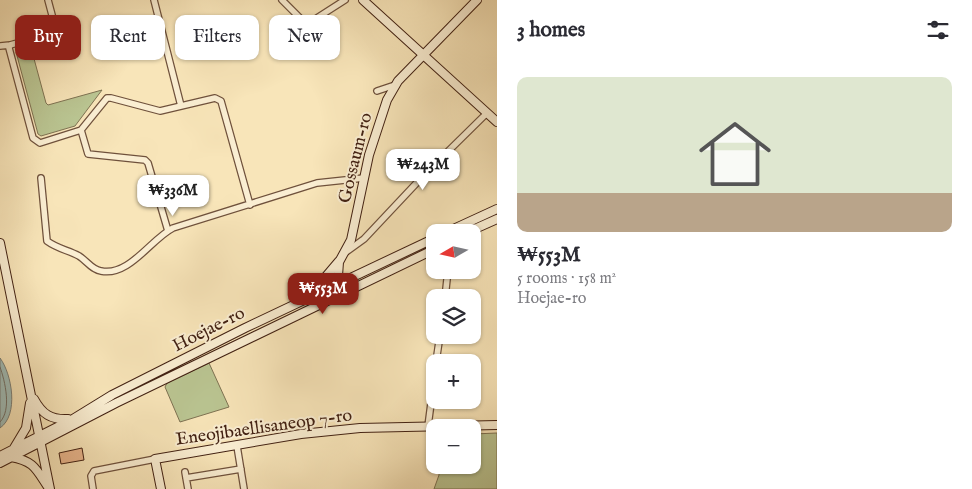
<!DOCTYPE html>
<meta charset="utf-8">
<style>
:root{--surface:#fff;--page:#f7f7f7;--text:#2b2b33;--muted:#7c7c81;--line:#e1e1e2;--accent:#8f2418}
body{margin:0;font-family:"IM FELL English",serif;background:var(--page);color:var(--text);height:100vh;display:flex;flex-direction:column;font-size:19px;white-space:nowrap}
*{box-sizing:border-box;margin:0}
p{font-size:16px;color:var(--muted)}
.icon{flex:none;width:28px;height:28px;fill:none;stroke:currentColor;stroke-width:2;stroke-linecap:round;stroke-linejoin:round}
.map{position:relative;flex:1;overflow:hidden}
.sheet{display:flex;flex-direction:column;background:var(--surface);width:475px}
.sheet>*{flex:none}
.banner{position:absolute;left:15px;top:15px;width:406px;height:45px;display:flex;gap:10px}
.needle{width:32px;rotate:261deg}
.buttons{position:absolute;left:426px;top:224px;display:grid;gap:10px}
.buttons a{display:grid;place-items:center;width:55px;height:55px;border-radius:10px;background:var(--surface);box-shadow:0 1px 4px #0004;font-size:25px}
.price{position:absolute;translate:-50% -42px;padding:0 11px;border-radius:10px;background:#fff;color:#222;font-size:16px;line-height:32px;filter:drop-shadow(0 1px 2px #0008)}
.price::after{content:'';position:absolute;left:50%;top:30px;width:15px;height:11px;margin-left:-8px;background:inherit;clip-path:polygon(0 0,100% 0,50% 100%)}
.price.selected{background:var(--accent);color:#fff}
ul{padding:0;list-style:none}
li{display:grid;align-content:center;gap:10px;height:265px;padding:0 20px}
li+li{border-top:1px solid var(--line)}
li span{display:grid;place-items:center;height:155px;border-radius:10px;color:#555}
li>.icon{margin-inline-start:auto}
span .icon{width:90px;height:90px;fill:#fffc;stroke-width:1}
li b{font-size:21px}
h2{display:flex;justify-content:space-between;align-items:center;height:60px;padding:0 20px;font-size:21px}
.tag{padding:0 18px;border-radius:10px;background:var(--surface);box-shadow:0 1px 4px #0004;font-size:18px;line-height:45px}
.tag.selected{background:var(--accent);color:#fff}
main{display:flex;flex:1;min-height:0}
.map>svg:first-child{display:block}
.green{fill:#bac592;stroke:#7e7252}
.water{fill:#a0bdb8;stroke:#7a7e76}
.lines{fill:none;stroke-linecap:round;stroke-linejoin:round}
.shore{stroke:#706e65;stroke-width:1}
.building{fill:#e9b68d;stroke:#412012}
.street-casing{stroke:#6f513c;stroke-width:8}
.secondary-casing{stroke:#412012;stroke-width:10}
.street{stroke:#faeed2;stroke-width:5.5}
.secondary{stroke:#faeed2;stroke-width:8}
.labels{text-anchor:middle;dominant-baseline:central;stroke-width:4;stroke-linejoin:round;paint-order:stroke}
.street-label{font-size:18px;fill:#412012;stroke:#faeed2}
</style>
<main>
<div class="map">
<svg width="497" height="489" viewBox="0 0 497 489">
<rect width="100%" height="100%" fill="#f8e5b9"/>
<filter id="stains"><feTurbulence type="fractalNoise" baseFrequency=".004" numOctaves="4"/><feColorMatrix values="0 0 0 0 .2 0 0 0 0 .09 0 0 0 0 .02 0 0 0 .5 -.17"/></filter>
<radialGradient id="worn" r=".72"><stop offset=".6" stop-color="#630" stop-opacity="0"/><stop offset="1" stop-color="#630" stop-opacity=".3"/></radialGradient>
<path class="green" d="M45,42L46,46L35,49L33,55L46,103L48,105L102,90L75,126L41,136L38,134L16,52L18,49Z
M209,363L229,407L180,422L165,387L167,383Z
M497,433V489H434L439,475V465H472L473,434Z"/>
<path class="water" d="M0,358C12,374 19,415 0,428Z"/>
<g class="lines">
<path class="shore" d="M0,367C5,381 12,410 0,422"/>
</g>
<path class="building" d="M82,448L84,460L61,464L59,453Z"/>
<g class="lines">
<g class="street-casing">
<path id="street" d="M48,0L56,30L54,33L10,45L9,48L33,138L40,143L81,130
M154,0L181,106
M282,0L301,19L309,23L345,0
M0,46L10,45
M377,91L395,85
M41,178L47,241C58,249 68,250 79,256C87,261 92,270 101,271C129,277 151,239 173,228L317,183L364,178
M168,231L148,163L145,160L88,154L81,130L107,98H111L160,111L215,98L221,101L250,205
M346,252L364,239L426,173L487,113
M428,253L435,255
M445,298L448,270
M436,362L440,335
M428,426L435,373
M237,446L244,489
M185,472L188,489
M186,478L241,469
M93,489L91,476L94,471L155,459"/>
</g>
<g class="secondary-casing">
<path id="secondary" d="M363,0L497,122
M447,232L497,209
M468,232L497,219
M0,243L50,489
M341,287L338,276L339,262L351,240L369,155L387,100L398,81L477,0
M311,294L339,261
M34,399C42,414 51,420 68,419
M14,448L26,428L30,403
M0,456L73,419L112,395L245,328L435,238
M11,457C34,461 36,469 48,487
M0,463L116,403L435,249
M161,489L155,459L301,434L360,428L497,425"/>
</g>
<use href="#street" class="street"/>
<use href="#secondary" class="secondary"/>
</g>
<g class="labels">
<g class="street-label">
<text transform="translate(356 158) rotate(-76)">Gossaum-ro</text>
<text transform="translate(209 330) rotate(-27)">Hoejae-ro</text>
<text transform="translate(264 428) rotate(-8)">Eneojibaellisaneop 7-ro</text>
</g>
</g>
<rect width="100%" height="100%" filter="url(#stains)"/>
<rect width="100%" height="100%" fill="url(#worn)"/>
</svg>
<div class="buttons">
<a><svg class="needle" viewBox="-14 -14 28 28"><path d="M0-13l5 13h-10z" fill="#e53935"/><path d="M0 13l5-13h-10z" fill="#7c7c81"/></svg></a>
<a><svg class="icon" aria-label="layers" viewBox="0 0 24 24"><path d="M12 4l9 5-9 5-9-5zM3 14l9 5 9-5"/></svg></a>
<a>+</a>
<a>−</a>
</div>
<b class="price" style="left:423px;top:191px">₩243M</b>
<b class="price" style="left:173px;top:217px">₩336M</b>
<b class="price selected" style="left:323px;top:315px">₩553M</b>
<div class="banner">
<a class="tag selected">Buy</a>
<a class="tag">Rent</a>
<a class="tag">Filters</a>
<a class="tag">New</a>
</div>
</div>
<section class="sheet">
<h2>3 homes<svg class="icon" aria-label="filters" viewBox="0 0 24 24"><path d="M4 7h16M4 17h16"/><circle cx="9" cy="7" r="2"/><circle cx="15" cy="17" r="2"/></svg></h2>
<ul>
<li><span style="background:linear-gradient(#dfe7d0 75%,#b9a48a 0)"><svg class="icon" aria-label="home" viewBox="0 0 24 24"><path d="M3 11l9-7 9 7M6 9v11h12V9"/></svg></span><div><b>₩553M</b><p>5 rooms · 158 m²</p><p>Hoejae-ro</p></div></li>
</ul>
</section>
</main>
